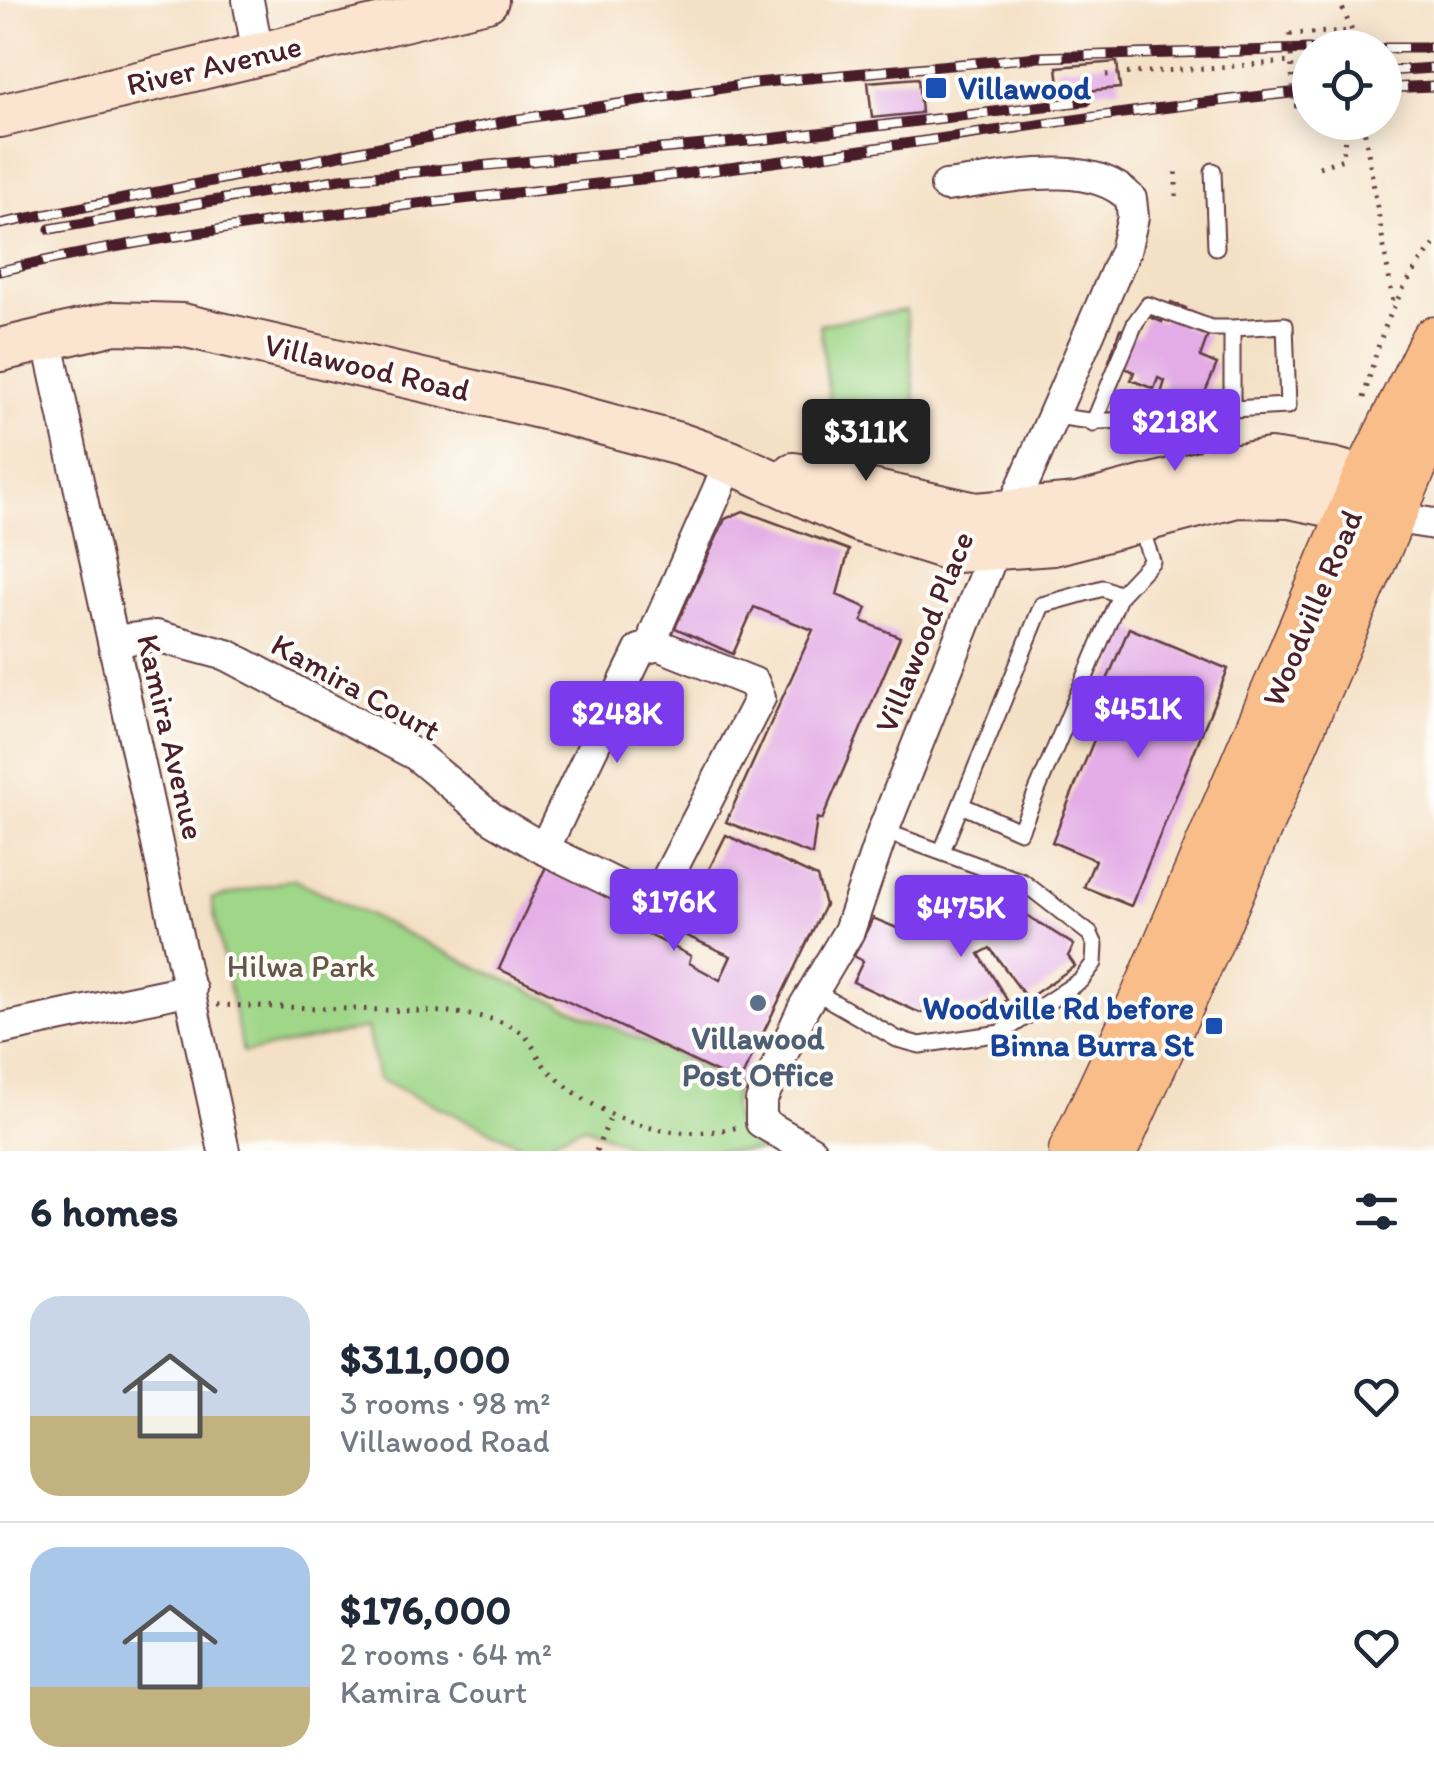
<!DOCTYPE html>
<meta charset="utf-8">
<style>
:root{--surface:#fff;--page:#f6f6f7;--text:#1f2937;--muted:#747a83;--line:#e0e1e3;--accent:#7c3aed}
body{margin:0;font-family:Itim,sans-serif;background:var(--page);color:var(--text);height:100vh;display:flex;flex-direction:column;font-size:38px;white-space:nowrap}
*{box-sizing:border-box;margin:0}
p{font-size:32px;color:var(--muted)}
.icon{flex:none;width:55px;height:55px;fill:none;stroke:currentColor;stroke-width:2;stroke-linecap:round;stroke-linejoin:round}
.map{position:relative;height:1151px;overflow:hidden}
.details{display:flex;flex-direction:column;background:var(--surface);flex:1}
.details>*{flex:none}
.fabs{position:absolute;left:1292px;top:30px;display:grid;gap:20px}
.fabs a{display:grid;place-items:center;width:110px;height:110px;border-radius:50%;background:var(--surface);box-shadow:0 5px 25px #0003;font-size:50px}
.price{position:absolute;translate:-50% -85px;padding:0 22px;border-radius:10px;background:var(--accent);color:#fff;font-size:32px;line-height:65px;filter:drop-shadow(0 2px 5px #0008)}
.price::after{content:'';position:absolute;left:50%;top:60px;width:30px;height:22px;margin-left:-15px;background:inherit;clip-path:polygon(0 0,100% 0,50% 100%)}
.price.selected{background:#222;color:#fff}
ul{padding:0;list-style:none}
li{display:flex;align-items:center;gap:30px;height:250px;padding:0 30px}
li+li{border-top:2px solid var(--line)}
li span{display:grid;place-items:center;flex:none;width:280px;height:200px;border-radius:30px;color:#555}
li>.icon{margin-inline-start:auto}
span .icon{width:120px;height:120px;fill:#fffc;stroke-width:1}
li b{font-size:42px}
h2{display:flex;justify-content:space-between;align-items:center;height:120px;padding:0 30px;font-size:42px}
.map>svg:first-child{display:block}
.green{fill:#9fd688;stroke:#747a5a;stroke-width:2.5}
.building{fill:#e3ace6}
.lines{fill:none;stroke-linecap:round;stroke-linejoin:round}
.lane-casing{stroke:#643c42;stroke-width:19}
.street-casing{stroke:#643c42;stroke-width:34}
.secondary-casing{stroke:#643c42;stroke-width:46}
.primary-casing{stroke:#643c42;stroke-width:51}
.path{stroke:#643c42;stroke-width:5;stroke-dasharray:2.5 8;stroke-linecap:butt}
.lane{stroke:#fff;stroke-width:15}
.street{stroke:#fff;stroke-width:30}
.secondary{stroke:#fce5d0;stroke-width:42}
.primary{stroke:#f8bd89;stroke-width:48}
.rail-casing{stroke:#4a1f2b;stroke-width:11}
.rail{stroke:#fdfcf7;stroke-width:8;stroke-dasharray:22;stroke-linecap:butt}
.path-bridge{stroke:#643c42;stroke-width:5;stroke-dasharray:2.5 8;stroke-linecap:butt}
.transit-dot{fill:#1a4fb4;stroke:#fdfcf7;stroke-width:4}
.service-dot{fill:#5c6f8a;stroke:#fdfcf7;stroke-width:4}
.labels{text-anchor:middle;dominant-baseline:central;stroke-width:8;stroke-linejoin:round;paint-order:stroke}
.street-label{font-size:32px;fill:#4a1f2b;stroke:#fdfcf7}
.transit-label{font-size:32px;font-weight:bold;fill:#164399;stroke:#fdfcf7;text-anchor:start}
.park-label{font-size:32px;fill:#645647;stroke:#fdfcf7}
.service-label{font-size:32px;font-weight:bold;fill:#4e5e75;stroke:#fdfcf7}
</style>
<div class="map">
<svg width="1434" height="1151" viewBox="0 0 1434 1151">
<rect width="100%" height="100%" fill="#fdfcf7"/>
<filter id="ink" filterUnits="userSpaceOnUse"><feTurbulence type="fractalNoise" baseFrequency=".01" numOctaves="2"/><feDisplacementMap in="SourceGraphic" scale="20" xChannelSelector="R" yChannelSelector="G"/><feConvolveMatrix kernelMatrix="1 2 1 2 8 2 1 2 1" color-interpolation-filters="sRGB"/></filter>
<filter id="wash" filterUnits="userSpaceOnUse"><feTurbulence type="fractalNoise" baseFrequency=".0048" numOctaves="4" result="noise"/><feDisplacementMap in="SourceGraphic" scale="40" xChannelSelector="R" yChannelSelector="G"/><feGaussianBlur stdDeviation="2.25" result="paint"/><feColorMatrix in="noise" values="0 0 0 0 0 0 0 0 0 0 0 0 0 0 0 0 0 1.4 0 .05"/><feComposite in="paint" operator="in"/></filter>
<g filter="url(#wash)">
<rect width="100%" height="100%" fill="#f4e0c5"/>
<path class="green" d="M906,310L922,467L835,444L820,324Z
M293,879L474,966L739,1083C725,1115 738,1136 765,1151H641L584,1126L555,1138L545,1151H534L378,1079L367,1028L243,1053L211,899Z"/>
<g id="blocks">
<path class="building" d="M1117,62L1120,88L1060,93L1057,67Z
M918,78L921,113L872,118L868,82Z
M1171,302L1186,308L1181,325L1208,335L1200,357L1217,364L1206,390L1198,401L1188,403L1161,394L1165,381L1158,378L1154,389L1131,380L1134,372L1109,361L1120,329L1138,336L1148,316L1162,322Z
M743,511L849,550L837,595L867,608L862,621L900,637L822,820L817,818L812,855L726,822L813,630L754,607L733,654L675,628L725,519Z
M1129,628L1228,669L1131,906L1084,887L1095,860L1052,842L1112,696L1102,692Z
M726,835L817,877L825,905L739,1083L499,969L550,858L641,902L634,927L691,956L689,963L720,980L731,956L678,932Z
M992,893L1074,945L1068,956L1075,966L1027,999L990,948L979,954L1007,1000L1000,1005L995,997L979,1006L920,1013L853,982L863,961L854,956L873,918L904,931L942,933L977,912Z"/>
</g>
</g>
<g filter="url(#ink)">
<use href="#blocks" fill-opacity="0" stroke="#643c42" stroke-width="2.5"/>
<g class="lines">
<g class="lane-casing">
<path id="lane" d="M1213,171L1216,247
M1054,415C1093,424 1108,421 1147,418C1185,415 1193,424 1232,409V328L1285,325L1288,406L1232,409
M1200,422L1212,466
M1093,424L1135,323L1148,305L1211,328H1232
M961,805L1020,831L1120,595
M942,851L1042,605L1103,588L1120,595L1152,561L1140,526
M816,992L897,1039L920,1045L1001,1033L1081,980L1094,963L1095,945L1090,934L1023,882L883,831"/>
</g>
<g class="street-casing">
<path id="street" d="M248,0L258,54
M47,338L224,1151
M1390,517L1434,524
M114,641L156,636L227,655L416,755L493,819L544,849L636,894L657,898L760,698L754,683L658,645L655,632L730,462
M544,849L640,650L658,645
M0,1029L191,989
M811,1151L761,1122V1101L804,1007L849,931L883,831L994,551L1125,251L1133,217L1131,199C1090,155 999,180 946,186"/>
</g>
<g class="secondary-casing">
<path id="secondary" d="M0,116L487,0
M0,350L114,323L182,325L553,410L679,444L730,462L860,521L956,551L1053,544L1237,496L1289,497L1387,517
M794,474L976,514L1077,505L1213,469L1270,460L1332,469L1399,488"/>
</g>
<g class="primary-casing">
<path id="primary" d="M1073,1151L1146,995L1366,480L1434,341
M1113,1151L1207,945L1434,416"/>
</g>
<path class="path" d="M1290,34L1352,31L1339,0
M1106,75L1291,62
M1294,106L1310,105
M1363,122L1393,302
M1319,167L1343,159L1346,122
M1176,196V172
M1364,398C1380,334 1392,297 1434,245
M877,460L890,400
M217,1005L449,1012C472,1015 503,1018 522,1033C534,1043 538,1061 549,1071C602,1121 667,1144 739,1127
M596,1151L611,1116"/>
<use href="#lane" class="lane"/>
<use href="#street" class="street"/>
<use href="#secondary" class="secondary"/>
<use href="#primary" class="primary"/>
<g class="rail-casing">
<path id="rail" d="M1385,48H1434
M1385,71L1434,68
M1385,88L1434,86
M0,224L513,120L755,83L1038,57L1310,49
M50,229L340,179L768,139L1086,101
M0,271C217,220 437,203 658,177C876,151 1091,113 1310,91"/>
</g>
<use href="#rail" class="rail"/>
<path class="path-bridge" d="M1290,34L1294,106"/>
</g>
</g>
<g class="transit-dot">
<rect x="924" y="76" width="24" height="24" rx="5"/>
<rect x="1204" y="1016" width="20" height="20" rx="5"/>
</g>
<circle class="service-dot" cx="758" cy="1003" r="10"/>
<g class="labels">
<g class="street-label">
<text transform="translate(214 65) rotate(-13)">River Avenue</text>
<text transform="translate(367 367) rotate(13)">Villawood Road</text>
<text transform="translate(1312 608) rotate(-67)">Woodville Road</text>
<text transform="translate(924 632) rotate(-68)">Villawood Place</text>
<text transform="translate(356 687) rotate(29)">Kamira Court</text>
<text transform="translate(171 737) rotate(77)">Kamira Avenue</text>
</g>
<g class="transit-label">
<text x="958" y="88">Villawood</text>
<text x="1194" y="1008" text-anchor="end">Woodville Rd before<tspan x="1194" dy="37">Binna Burra St</tspan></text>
</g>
<g class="park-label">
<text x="301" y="966">Hilwa Park</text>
</g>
<g class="service-label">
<text x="758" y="1038">Villawood<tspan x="758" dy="37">Post Office</tspan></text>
</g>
</g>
</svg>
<div class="fabs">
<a><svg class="icon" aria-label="locate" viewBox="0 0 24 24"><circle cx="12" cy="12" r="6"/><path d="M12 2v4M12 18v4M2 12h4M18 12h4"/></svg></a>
</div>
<b class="price" style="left:1175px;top:474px">$218K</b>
<b class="price selected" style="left:866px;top:484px">$311K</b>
<b class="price" style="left:1138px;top:761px">$451K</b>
<b class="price" style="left:617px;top:766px">$248K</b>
<b class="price" style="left:674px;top:954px">$176K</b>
<b class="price" style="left:961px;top:960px">$475K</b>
</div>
<section class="details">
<h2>6 homes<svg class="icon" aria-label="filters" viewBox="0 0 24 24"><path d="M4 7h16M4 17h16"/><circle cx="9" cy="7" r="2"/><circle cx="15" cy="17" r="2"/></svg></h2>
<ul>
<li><span style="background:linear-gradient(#c9d6e8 60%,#c2b280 0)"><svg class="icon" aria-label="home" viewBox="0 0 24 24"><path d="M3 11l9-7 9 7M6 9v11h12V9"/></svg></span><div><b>$311,000</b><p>3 rooms · 98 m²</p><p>Villawood Road</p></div><svg class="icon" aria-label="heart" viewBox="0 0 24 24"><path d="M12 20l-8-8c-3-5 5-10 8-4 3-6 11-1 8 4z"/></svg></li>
<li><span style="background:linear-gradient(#a9c7e8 70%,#c2b280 0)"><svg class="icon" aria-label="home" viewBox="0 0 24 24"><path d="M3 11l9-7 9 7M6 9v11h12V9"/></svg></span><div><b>$176,000</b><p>2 rooms · 64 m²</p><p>Kamira Court</p></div><svg class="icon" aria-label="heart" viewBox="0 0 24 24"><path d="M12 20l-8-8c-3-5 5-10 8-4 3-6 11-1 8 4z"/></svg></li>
</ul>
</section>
